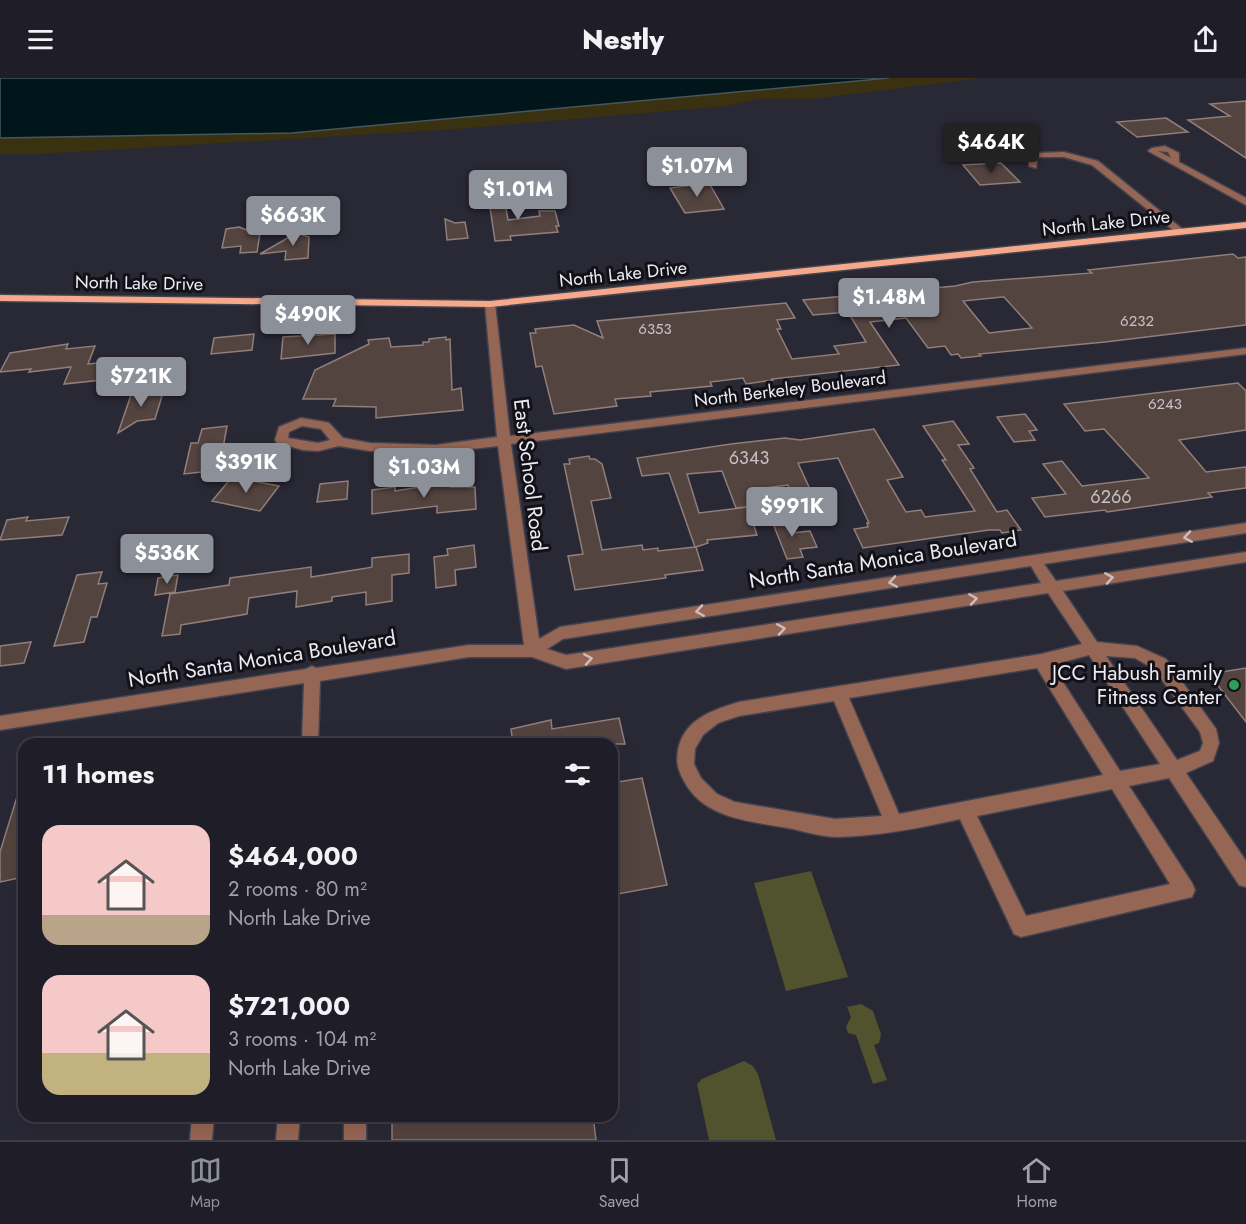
<!DOCTYPE html>
<meta charset="utf-8">
<style>
:root{--surface:#1f1e28;--page:#272730;--text:#f1f3f6;--muted:#a1a2a8;--line:#3c3c45;--accent:#8c9099}
body{margin:0;font-family:Jost,sans-serif;background:var(--page);color:var(--text);height:100vh;display:flex;flex-direction:column;font-size:22px;white-space:nowrap}
*{box-sizing:border-box;margin:0}
p{font-size:20px;color:var(--muted)}
.icon{flex:none;width:33px;height:33px;fill:none;stroke:currentColor;stroke-width:2;stroke-linecap:round;stroke-linejoin:round}
.map{position:relative;flex:1;overflow:hidden}
.drawer{position:absolute;left:18px;top:660px;width:600px;height:384px;display:flex;flex-direction:column;background:var(--surface);border-radius:18px;box-shadow:0 6px 24px #0002,0 0 0 2px var(--line)}
.drawer>*{flex:none}
.price{position:absolute;translate:-50% -51px;padding:0 14px;border-radius:6px;background:var(--accent);color:#fff;font-size:20px;line-height:39px;filter:drop-shadow(0 2px 3px #0008)}
.price::after{content:'';position:absolute;left:50%;top:36px;width:18px;height:14px;margin-left:-9px;background:inherit;clip-path:polygon(0 0,100% 0,50% 100%)}
.price.current{background:#222;color:#fff}
ul{padding:0;list-style:none}
li{display:flex;align-items:center;gap:18px;height:150px;padding:0 24px}
li span{display:grid;place-items:center;flex:none;width:168px;height:120px;border-radius:18px;color:#555}
li>.icon{margin-inline-start:auto}
span .icon{width:72px;height:72px;fill:#fffc;stroke-width:1}
li b{font-size:26px}
h2{display:flex;justify-content:space-between;align-items:center;height:72px;padding:0 24px;font-size:26px}
header{display:flex;justify-content:space-between;align-items:center;height:78px;padding:0 24px;background:var(--surface);font-size:27px;font-weight:800}
.tab-bar{display:flex;justify-content:space-around;align-items:center;height:84px;border-top:2px solid var(--line);background:var(--surface);font-size:16px;color:var(--muted)}
.tab-bar a{display:grid;justify-items:center;gap:3px}
.tab-bar .current{color:var(--accent)}
.map>svg:first-child{display:block}
.green{fill:#51532f}
.sand{fill:#393110}
.water{fill:#00161a;stroke:#47565b;stroke-width:1.5}
.building{fill:#544440;stroke:#907e7a;stroke-width:1.5;fill-rule:evenodd}
.lines{fill:none;stroke-linecap:round;stroke-linejoin:round}
.minor-casing{stroke:#444350;stroke-width:3}
.major-casing{stroke:#444350;stroke-width:3}
.minor{fill:#966655;fill-rule:evenodd}
.major{fill:#f6a88b;fill-rule:evenodd}
.oneway{stroke:#cebcbc}
.leisure-dot{fill:#2e9e5b;stroke:#121117;stroke-width:2}
.labels{text-anchor:middle;dominant-baseline:central;stroke-width:6;stroke-linejoin:round;paint-order:stroke}
.far-number-label{font-size:15px;fill:#c6c1c7}
.far-street-label{font-size:18px;fill:#ecebf4;stroke:#121117}
.number-label{font-size:18px;fill:#c6c1c7}
.street-label{font-size:21px;fill:#ecebf4;stroke:#121117}
.poi-label{font-size:21px;fill:#ecebf4;stroke:#121117;text-anchor:end}
</style>
<header><svg class="icon" aria-label="menu" viewBox="0 0 24 24"><path d="M4 6h16M4 12h16M4 18h16"/></svg>Nestly<svg class="icon" aria-label="share" viewBox="0 0 24 24"><path d="M12 15V3M7 8l5-5 5 5M5 13v7h14v-7"/></svg></header>
<div class="map">
<svg width="1246" height="1062" viewBox="0 0 1246 1062">
<rect width="100%" height="100%" fill="#292835"/>
<path class="green" d="M811,793L848,899L786,913L754,805Z
M861,926L873,933L881,956L879,965L874,967L887,1002L873,1006L856,957L848,955L846,949L851,939L847,929Z
M744,983L753,988L758,996L776,1062H709L697,1006L702,1001Z"/>
<path class="sand" d="M888,0H982L812,21H759L727,28L458,51L41,76H0V60L292,55Z"/>
<path class="water" d="M0,0H889L292,55L0,60Z"/>
<path class="building" d="M1246,23V80L1188,42L1230,38L1210,26Z
M1166,40L1188,54L1137,59L1117,44Z
M1001,85L1020,104L980,107L963,87Z
M709,105L724,131L685,135L670,110Z
M503,113L508,142L540,138L539,133H555L559,148H556L558,154L510,158L511,162L495,163L488,116Z
M445,141L455,145L465,144L468,160L447,162Z
M239,149L252,154L251,156L260,155L257,174L240,175L241,168L222,170L226,151Z
M296,155L309,159L308,180L285,182L286,173L260,176Z
M1233,176L1238,180L1246,179V247L1105,264L979,276L981,278L961,280L958,276L951,277L945,268L928,270L906,240L870,244L899,287L772,301L773,302L746,306L743,300L710,304L712,308L650,314L651,318L615,321L617,328L554,336L542,288L536,289L530,255H536L535,251L574,247L603,260L597,243L786,225L795,240L777,242L781,251H777L792,281L839,276L834,268L866,264L848,234L813,237L803,222L955,208L973,204L1092,195L1088,192ZM1002,219H1004L1032,250L989,255L963,223Z
M254,256L252,272L211,276L214,260Z
M335,256V275L281,281L283,259Z
M446,259V262L450,261L452,312L461,310L463,332L376,340V329L333,328L336,321H303L315,292L369,266L368,262L389,260L391,269L423,267V264H429V261Z
M68,266L66,271L95,268L88,286L108,284L102,302L64,306L71,289L29,294L31,291L0,294L10,275Z
M1238,305L1246,313V352L1179,362L1206,394L1246,389V410L1208,415L1212,419L1107,434L1105,432L1045,439L1032,420L1066,416L1043,386L1062,383L1082,408L1149,400L1104,351L1085,353L1064,326Z
M147,313L162,318L155,341L137,343L118,355L132,314Z
M1025,336L1037,352L1029,353L1035,362L1014,364L997,339Z
M953,343L969,366L958,367L974,390L970,391L997,434L1007,432L1021,452L1002,455L1000,452H989L863,470L854,451L868,449L867,445H869L838,380L798,385L821,435L801,438L788,407L755,411L761,427L736,430L722,393L687,396L699,435L748,429L757,457L707,462L708,465L696,469L703,492L665,497L666,500L575,512L568,478L583,476L564,386H570L569,381L589,378L590,381H595L602,386L611,420L591,423L602,472L642,467L643,472L658,470V473L695,469L669,395L642,398L637,380L731,366L785,360L800,362L874,351L903,399L887,402L906,434L921,432L925,439L975,433L942,382H946L923,348Z
M227,348L219,392L184,396L191,365H198L202,351Z
M232,399L279,408L260,433L212,423Z
M348,403L347,421L317,424L320,406Z
M450,404V409H475L476,431L437,435V428L372,436V412L395,409V413Z
M782,433L792,455L810,453L817,469L800,471L803,479L787,481L770,438Z
M28,439L26,443L69,439L62,457L0,462L7,442Z
M474,467L476,489L455,492L456,507L436,510L434,479L448,477L447,471Z
M409,476V495L392,497V523L366,527V514L332,519V523L296,529L297,513L249,520L247,536L181,547L180,556L162,558L170,516L229,507L230,500L311,489V499L367,490L372,489V480Z
M102,494L98,506L107,505L97,539H91L84,564L54,568L77,497Z
M178,497L175,514L155,517L158,500Z
M31,564L24,585L0,588V568Z
M1246,590V644L1209,596Z
M619,640L625,666H513L511,651L551,642L552,651Z
M642,700L667,807L618,816L614,796H612V705Z
M20,709H24V799L0,804V774Z
M392,1038H593L596,1062H392Z"/>
<g class="lines">
<g class="minor-casing">
<path id="minor" d="M1165,68L1179,75V84L1246,120V127L1148,73L1152,70ZM1158,73L1168,74L1171,80Z
M1064,74L1098,83L1186,154L1178,156L1092,87L1064,79H1040L1037,81L1036,90L1029,88V80L1038,75Z
M490,223L495,226L510,358L1246,270V276L511,366L539,561L560,549L1246,445V455L1044,486L1056,503L1246,474V484L1063,513L1097,564L1137,568L1166,581L1216,651L1219,665L1213,683L1186,695L1246,783V809L1239,807L1169,700L1129,708L1192,805L1195,812L1192,819L1021,859L1014,856L960,741C920,750 879,758 838,759C821,759 804,753 788,750C750,743 704,741 684,703C678,692 676,685 678,672C684,641 713,632 739,624L1041,576L1082,566L1048,515L566,591L532,579H469L320,603L318,666H302L304,605L0,652V638L306,591L312,588L316,590L469,567H524L498,368L436,375L370,373L339,368L318,373L303,372L277,365L275,362L279,349L301,340L325,344L329,345L343,360L370,365L436,367L497,359L485,226ZM302,348L321,351L330,362L318,365L288,360L289,354ZM1031,488L1041,505L566,577L547,571L563,561ZM1089,577L1160,686L1120,693L1052,587ZM1106,578L1135,580L1154,591L1200,654L1203,665L1200,673L1177,682ZM1037,590L1103,697L899,736L849,620ZM834,623L882,738L835,741L735,724L717,716L701,700L694,686L695,671L703,657L718,645L739,638ZM1112,711L1170,806L1026,838L977,738Z
M192,1038H214L212,1062H190Z
M278,1038H300L298,1062H276Z
M344,1038H366V1062H344Z"/>
</g>
<g class="major-casing">
<path id="major" d="M1246,144V150L490,229L0,223V217L490,223Z"/>
</g>
<use href="#minor" class="minor"/>
<use href="#major" class="major"/>
</g>
<defs><path id="oneway-chevron" d="M-2-3.5L2.5 0L-2 3.5" fill="none" stroke-width="1.6" stroke-linecap="round" stroke-linejoin="round" transform="scale(1.5)"/></defs>
<g class="oneway">
<use href="#oneway-chevron" transform="translate(1188 459) rotate(171)"/>
<use href="#oneway-chevron" transform="translate(1109 500) rotate(-9)"/>
<use href="#oneway-chevron" transform="translate(893 504) rotate(171)"/>
<use href="#oneway-chevron" transform="translate(973 521) rotate(-9)"/>
<use href="#oneway-chevron" transform="translate(700 533) rotate(171)"/>
<use href="#oneway-chevron" transform="translate(781 551) rotate(-9)"/>
<use href="#oneway-chevron" transform="translate(588 581) rotate(-9)"/>
</g>
<circle class="leisure-dot" cx="1234" cy="607" r="6"/>
<g class="labels">
<g class="far-number-label">
<text x="1137" y="243">6232</text>
<text x="655" y="251">6353</text>
<text x="1165" y="326">6243</text>
</g>
<g class="far-street-label">
<text transform="translate(1106 145) rotate(-6)">North Lake Drive</text>
<text transform="translate(623 196) rotate(-6)">North Lake Drive</text>
<text transform="translate(139 205) rotate(1)">North Lake Drive</text>
<text transform="translate(790 311) rotate(-7)">North Berkeley Boulevard</text>
</g>
<g class="number-label">
<text x="749" y="380">6343</text>
<text x="1111" y="419">6266</text>
</g>
<g class="street-label">
<text transform="translate(530 397) rotate(83)">East School Road</text>
<text transform="translate(883 482) rotate(-9)">North Santa Monica Boulevard</text>
<text transform="translate(262 581) rotate(-9)">North Santa Monica Boulevard</text>
</g>
<g class="poi-label">
<text x="1222" y="595">JCC Habush Family<tspan x="1222" dy="24">Fitness Center</tspan></text>
</g>
</g>
</svg>
<b class="price current" style="left:991px;top:96px">$464K</b>
<b class="price" style="left:697px;top:120px">$1.07M</b>
<b class="price" style="left:518px;top:143px">$1.01M</b>
<b class="price" style="left:293px;top:169px">$663K</b>
<b class="price" style="left:889px;top:251px">$1.48M</b>
<b class="price" style="left:308px;top:268px">$490K</b>
<b class="price" style="left:141px;top:330px">$721K</b>
<b class="price" style="left:246px;top:416px">$391K</b>
<b class="price" style="left:424px;top:421px">$1.03M</b>
<b class="price" style="left:792px;top:460px">$991K</b>
<b class="price" style="left:167px;top:507px">$536K</b>
<section class="drawer">
<h2>11 homes<svg class="icon" aria-label="filters" viewBox="0 0 24 24"><path d="M4 7h16M4 17h16"/><circle cx="9" cy="7" r="2"/><circle cx="15" cy="17" r="2"/></svg></h2>
<ul>
<li><span style="background:linear-gradient(#f6c9c9 75%,#b9a48a 0)"><svg class="icon" aria-label="home" viewBox="0 0 24 24"><path d="M3 11l9-7 9 7M6 9v11h12V9"/></svg></span><div><b>$464,000</b><p>2 rooms · 80 m²</p><p>North Lake Drive</p></div></li>
<li><span style="background:linear-gradient(#f6c9c9 65%,#c2b280 0)"><svg class="icon" aria-label="home" viewBox="0 0 24 24"><path d="M3 11l9-7 9 7M6 9v11h12V9"/></svg></span><div><b>$721,000</b><p>3 rooms · 104 m²</p><p>North Lake Drive</p></div></li>
</ul>
</section>
</div>
<nav class="tab-bar">
<a class="current"><svg class="icon" aria-label="map" viewBox="0 0 24 24"><path d="M3 6l6-2 6 2 6-2v14l-6 2-6-2-6 2zM9 4v14M15 6v14"/></svg>Map</a>
<a><svg class="icon" aria-label="saved" viewBox="0 0 24 24"><path d="M7 4h10v16l-5-4-5 4z"/></svg>Saved</a>
<a><svg class="icon" aria-label="home" viewBox="0 0 24 24"><path d="M3 11l9-7 9 7M6 9v11h12V9"/></svg>Home</a>
</nav>
